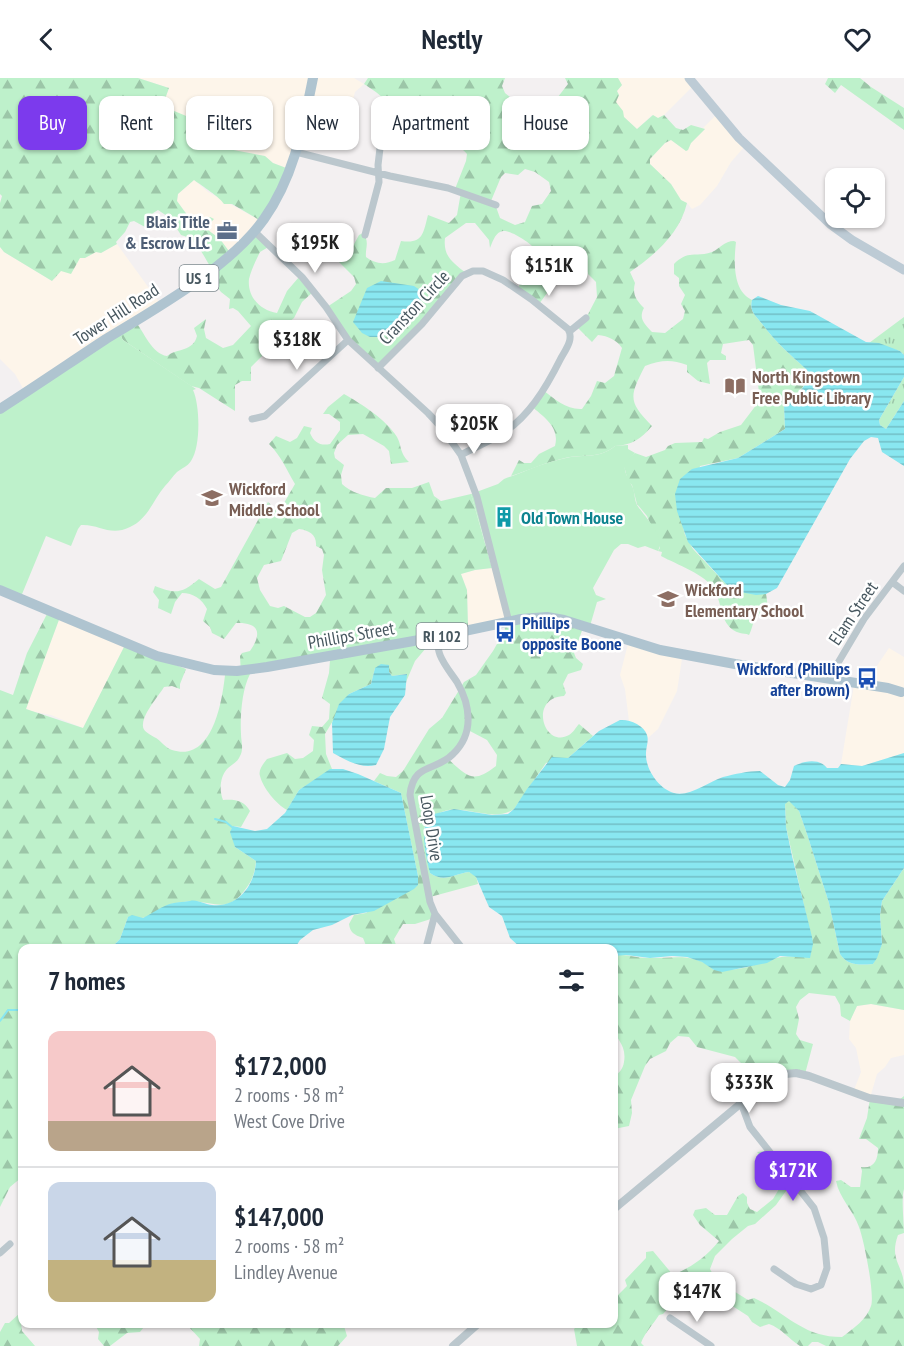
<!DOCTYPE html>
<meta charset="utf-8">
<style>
:root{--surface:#fff;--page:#f6f6f7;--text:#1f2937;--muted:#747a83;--line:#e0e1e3;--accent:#7c3aed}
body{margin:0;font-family:"PT Sans Narrow",sans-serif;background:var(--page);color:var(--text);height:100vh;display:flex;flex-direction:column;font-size:22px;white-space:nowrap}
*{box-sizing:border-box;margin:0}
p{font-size:20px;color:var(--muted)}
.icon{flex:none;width:33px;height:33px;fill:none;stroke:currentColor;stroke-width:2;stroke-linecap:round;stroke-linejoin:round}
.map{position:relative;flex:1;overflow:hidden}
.sheet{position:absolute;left:18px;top:866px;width:600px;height:384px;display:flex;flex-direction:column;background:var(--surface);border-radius:12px;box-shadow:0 2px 4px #0004}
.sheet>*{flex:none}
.top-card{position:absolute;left:18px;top:18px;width:600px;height:54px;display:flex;gap:12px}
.tools{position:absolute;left:825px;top:90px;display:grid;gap:12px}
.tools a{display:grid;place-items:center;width:60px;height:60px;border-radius:12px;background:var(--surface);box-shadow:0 2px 4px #0004;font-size:30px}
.price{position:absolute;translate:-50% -51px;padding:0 14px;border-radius:12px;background:#fff;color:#222;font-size:20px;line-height:39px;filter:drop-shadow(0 2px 3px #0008)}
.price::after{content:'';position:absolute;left:50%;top:36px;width:18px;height:14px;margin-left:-9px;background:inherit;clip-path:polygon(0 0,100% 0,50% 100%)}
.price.on{background:var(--accent);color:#fff}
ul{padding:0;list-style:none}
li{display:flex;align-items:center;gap:18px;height:150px;padding:0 30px}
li+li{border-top:2px solid var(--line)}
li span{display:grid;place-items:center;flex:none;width:168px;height:120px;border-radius:12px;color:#555}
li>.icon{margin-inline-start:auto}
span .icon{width:72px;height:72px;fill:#fffc;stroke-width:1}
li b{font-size:26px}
h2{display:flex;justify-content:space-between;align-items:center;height:72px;padding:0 30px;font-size:26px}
.pill{padding:0 21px;border-radius:12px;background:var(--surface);box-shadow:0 2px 4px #0004;font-size:21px;line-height:54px}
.pill.on{background:var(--accent);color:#fff}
header{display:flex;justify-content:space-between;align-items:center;height:78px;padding:0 30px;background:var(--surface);font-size:27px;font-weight:700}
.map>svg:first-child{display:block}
.commercial{fill:#fdf5ea}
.grass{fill:url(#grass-tufts)}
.forest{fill:url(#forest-firs);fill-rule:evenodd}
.green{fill:#bef1cb}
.water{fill:url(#water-rules)}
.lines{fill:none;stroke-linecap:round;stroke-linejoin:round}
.stream{stroke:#89e7f0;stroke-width:2}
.minor{stroke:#bbc7cd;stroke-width:7}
.tertiary{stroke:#bbc7cd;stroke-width:8}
.secondary{stroke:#bdcbd5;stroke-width:9}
.primary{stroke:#afc4d0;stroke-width:10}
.labels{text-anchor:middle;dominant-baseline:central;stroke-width:5;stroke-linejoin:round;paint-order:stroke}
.shield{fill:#fff;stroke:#7e898f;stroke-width:1.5}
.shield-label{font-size:16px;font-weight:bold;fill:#47575f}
.service-label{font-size:18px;font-weight:bold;fill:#4e5e75;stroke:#fff;text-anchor:end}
.street-label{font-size:18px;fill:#47575f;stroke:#fff}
.education-label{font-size:18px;font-weight:bold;fill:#785e54;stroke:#fff;text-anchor:start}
.culture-label{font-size:18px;font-weight:bold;fill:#0d838f;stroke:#fff;text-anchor:start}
.transit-label{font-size:18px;font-weight:bold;fill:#164399;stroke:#fff;text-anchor:start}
</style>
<header><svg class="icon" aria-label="back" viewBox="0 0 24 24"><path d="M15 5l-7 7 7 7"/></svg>Nestly<svg class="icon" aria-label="heart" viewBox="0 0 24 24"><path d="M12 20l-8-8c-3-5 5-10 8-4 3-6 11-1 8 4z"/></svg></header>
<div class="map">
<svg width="904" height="1268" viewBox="0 0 904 1268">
<defs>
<pattern id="grass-tufts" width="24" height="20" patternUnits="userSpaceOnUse" patternTransform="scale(1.5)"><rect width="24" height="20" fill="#bef1cb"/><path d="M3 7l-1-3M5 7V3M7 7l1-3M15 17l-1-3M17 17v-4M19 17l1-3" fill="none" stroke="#9cc6a8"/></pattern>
<pattern id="forest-firs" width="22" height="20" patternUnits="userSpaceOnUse" patternTransform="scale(1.5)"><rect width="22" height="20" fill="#bef1cb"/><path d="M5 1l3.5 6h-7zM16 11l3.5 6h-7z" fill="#9cc6a8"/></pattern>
<pattern id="water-rules" width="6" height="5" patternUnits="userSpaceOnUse" patternTransform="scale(1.5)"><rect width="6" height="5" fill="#89e7f0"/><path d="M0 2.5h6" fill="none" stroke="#72bec6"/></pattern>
</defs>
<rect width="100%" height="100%" fill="#f3f0f1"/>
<path class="commercial" d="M138,0H354L364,6L355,14L344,57L304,47L289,91L273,85L265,78L196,65L191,62L186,39L167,30L165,21L169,10Z
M618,0H686L692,9L664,37L658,40L652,37L637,51L624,39L615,24L619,17L617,13L622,7Z
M716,37L745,68L731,84L717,108L700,127L692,131L687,125L681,122L671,106L650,86V81L665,65L671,62L686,73L688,72L691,65L705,51L703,50Z
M194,102L208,114L261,143L231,176L220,161L208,152V147L213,142L210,139L193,145L177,123L178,116Z
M117,166L159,224L25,314L15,296L0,281V169L4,174L52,203L61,193L80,180H85L96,174L101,175Z
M492,490L508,543L468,549L467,512L461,496L475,492Z
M60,539L125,567L83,650L51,637L30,633L26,630Z
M629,562L682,581L677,613L658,651L648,660L645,653L629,643L625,611L620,597Z
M889,570L904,579V675L862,688L841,686L854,607L868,601Z
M871,926L904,932V977L891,980L885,989L877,996L870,1020L854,1012L861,994L856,970L849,961L850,943L857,928Z"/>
<path class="grass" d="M904,239V277L900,273L869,265Z
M904,299V323L886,351L880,347L879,342Z"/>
<path class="forest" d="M0,0H138L169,10L165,21L167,30L191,40V61L196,65L265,78L273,85L289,91L261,143L232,126H224C220,119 202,108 194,102L178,116L177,123L193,145L210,139L214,141L208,147V152L220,161L231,176L254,154L270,168L260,174C256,182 251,192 249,201C247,219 261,233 277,235L287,213L299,199L314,213L302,224L294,240L273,257L277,270L264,276L251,289V303H242L235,307V333L199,310L191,308L123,262L119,255L135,243C144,254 152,276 167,278C177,270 193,274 197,258L194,250L206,241L204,251L206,260L223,270L233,267L251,248L238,233L233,230L229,231L230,221L221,214L208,197L211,190C203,177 197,161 181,157L170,140L158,132C150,137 146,139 145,149L134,143L130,144L125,154L116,164L117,166L101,175L96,174L85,180H80L71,196L61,193L52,203L4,174L0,169V125L2,118L0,116Z
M368,0H505L502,8L505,15L529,34L538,31L547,33L568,6L565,0H618L622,7L617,13L619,17L616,24L623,33L624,39L637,51L653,37L658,40L664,37L676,50L683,52L691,47L705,51L691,65L688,72L686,73L671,62L665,65L650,81V86L671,106L681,122L687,125C680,155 655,177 630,194L635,205C632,216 636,222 644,230C638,241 645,246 652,254L665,255L683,241L685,233L681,226L685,217L679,208V200L674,196V186C689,171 696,180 712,174C721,170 724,163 734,163L736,164C734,182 732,213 752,222C749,234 756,238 763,247C777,266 790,276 807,292C809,310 794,317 784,328L785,351L738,380L700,388L683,449L685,457L693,471L726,506L766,516C770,538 764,529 755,542C752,546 752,552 749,557C746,555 743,556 740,555C719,549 723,525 714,511C706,497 676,486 661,478L662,474L658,473L660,470L647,438L637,426L632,407L628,403L624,388L626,382L635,375L646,379L665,372L668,368L675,365L702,364L704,360L708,361L720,354L741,347L760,322L753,267L749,262L723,266L721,275L726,278V282H710L707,285L710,306L698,303L687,294V287C671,281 661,282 645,288C629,319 628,323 652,348C641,361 632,367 615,368C600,381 583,376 565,380C547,384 529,392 511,398L519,382L524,385H531L539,376L555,368C560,349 544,339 531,328L543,312C554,321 567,332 582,331L591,318L597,303L605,305L614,298L622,270C617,262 608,258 598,257L592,264L578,250L585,242L597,219L596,204L588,196L585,189L567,175H559L549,187L546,196L551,203L550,211L539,226L518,211C523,197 533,187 537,173C532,166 508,149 500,154C495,156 492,165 490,170L489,162L475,145H466L445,160C443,178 452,184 466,195L379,288L348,262L327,229L351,213L356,206L354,199L331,176V171L326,164L337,147V160L345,167L353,168L359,157L363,155C370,164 365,170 366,179C375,186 385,187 395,182L401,163C423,166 423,156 428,137L449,145L457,137L461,114L455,111L466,83L467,76C456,62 436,65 421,60L420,50L406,41L395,59L385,58C396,27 388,22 364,6ZM525,91L535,94L549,104L551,113L542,126L532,128L525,144L515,147L500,140L495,126L491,123L501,99L505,95L518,97Z
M828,0H860L871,9L904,30V52L841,7L835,15L825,6Z
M344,316C360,325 387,342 397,359C402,368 399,374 409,384L391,386L389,373L384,368L363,356L348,357L337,367L334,375L335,380L344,387L341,397L342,406C350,414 364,418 375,420L386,410H412L429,404L434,418L441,423L471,416L492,490L475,492L461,496L467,512L468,549L423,565L426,570L415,583L406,604V596L392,598L389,594L375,590L371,606L349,616L325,656L326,676L332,691L299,712L287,732C276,726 263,710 260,698C258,692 263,686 267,681L287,675L295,681L303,680L313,673L314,662L309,657L312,648L322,649L329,641L330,626L322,620L329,595L330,582L250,596C242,611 240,638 241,656C241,663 244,671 240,678C238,684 231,687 227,691C220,699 219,712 223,722C234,721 244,722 250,733L241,749L233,748L235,769L256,783C255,793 253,801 247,809C230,834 219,826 194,823C190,823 181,824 176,825C163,826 154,839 142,840C137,840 132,839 128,839L120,861L111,870H22V1099L10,1109L0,1129V612L13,617L27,575L48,534L60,539L26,631L83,650L125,567L186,591L180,606V611L172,608L164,609C158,619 144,634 143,646C142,653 148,655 154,659C161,662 165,670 172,672C212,685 222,625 225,597H241L240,578L242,575L250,573C262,556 260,544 236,545L224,561L212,555L210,549L203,543L207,531C202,521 193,515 182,515L175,524L171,536L158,530L159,522L153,514L155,508C176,516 181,516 199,501L215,511L221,509L268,424L277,433H284V425L295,406C286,391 282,379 269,366L276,358L290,364L297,360L304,348L312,350L310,355C314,365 321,368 330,366L340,352V344L329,336H323L328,329ZM299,451C309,452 317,457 316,468L322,471L324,477L322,492L326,517L316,535L310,539H305L284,528L278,530L270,528L260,512L257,500L264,487L281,483L292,455Z
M521,540L584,547L574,575L576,580L583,586L581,592L568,596L563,606L566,615L564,618C528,620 544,671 569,657C573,655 576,649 579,646L593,658L568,680L546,685L514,731C491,747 457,721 437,737C432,740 428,746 424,750L430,795C444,805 454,796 469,794L476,798L478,806L430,819L434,840L415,846H403L394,861L397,870H367L363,860C354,857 350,854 349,846L354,837L366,835L418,798L401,715L374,703L380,695L387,698L396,699L403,693L429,651L442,640L464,604L476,597L493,573L505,552L504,544ZM468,652L487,662L497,677L496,688C473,706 468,699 448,681Z
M789,722L799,733L807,756L829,825L840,876C848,888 859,887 873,886L882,866L880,837L882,823L904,790V932L871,926L857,928L850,943L841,938L840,927L835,918L809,915L800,922L796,929L799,941L796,956L800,962L813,966L805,996L794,994L762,1006L750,991L745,989L735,979L697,969L689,959L678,958L670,965L666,973L650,981L645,988L631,1022L632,1035L629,1048L614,1051V999C619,995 623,991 624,984C627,966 615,962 614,949C611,926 614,901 614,878C625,875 635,880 646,880C671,881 694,873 714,892C723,892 734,892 743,890C760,887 777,876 794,879L806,836L786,749L785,725Z
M904,1018V1111C901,1121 904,1143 904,1155L898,1157C889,1182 903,1187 904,1207C904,1227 904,1248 904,1268H826L818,1264H812L808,1268H800C789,1261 781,1250 769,1246L760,1249L752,1244L748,1238L720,1220V1214C708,1200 701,1210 686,1210L663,1236L659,1237C653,1247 645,1254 641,1265L644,1268H577L574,1251L580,1245H614V1218L616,1219L627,1208L625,1202L646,1180V1174L653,1173L673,1197C692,1189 706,1179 719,1163L700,1147L693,1137L695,1132L706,1130L715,1137H727L738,1118L743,1115L747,1119V1125L750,1131L757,1134L773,1121L782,1106L772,1090L757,1074L765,1073L791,1106L776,1127L755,1146L748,1148L732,1161L715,1178L710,1191L716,1202L748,1222L754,1220C787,1235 802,1259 842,1259C853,1251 867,1241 871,1228C875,1217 864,1162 859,1149C854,1133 839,1120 836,1103L841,1102L851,1109H860L862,1093L861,1089C874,1091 878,1082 878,1070L866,1061H859L867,1040L870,1020L893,1027Z
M20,1235L22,1253L35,1268H0V1254L5,1245H9Z
M94,1245H147L140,1254L127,1255L110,1268H104L98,1261L99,1254Z
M179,1245H339L344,1248L347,1258L338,1268H199L200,1261L190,1250Z"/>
<path class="green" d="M119,255L123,262L196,311L193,312C200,327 201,369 191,383C187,389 182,390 177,394C173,398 169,404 165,408C153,422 148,441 130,449C110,459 100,446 81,447L78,451L71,468L46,458L20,521L0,514V330Z
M628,367V371L635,375C619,389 625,393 632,408C635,413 634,421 637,427C644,438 666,459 658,473L645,468L638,470L628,466H621L614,472L593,510L596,517L606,521L597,524L590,548L565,541L508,543L471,416L498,406L504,401C524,394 545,384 566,380C584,376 600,381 615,368Z"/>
<path class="water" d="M381,203L414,208L420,212L422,221L417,229L379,259H370L362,255L353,244L367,210Z
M758,218L781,227L810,233L866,264L879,265L900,273L904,277V299L879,342L880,347L886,351L904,323V388L882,374L878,360L871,359L864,363L850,381L777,510L766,516L756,517L740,514L726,506L688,464L677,433L675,416L680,401L692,391L738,380L785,351L784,328C794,317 810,310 807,292C790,276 777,266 763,247C756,238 749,234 752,222Z
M381,586L389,587V594L392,598L407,596L405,617L390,639L384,671L376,687C360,691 346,682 333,675L332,645L339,626L349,616L371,606L375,590Z
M620,642C629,641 644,647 647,657C649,663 646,669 646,675C645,691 659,711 674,715C690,719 708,704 723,699C735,696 748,693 760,693L778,707L785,709L790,702L794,688C804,683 819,680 827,690H838L841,686L862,688L904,675V790L882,823L880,837L882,866L877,880L873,886C859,887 848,888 840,876L829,825L807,756L799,733L789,723L785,726L786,749L792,778L812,859L813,866L810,880L780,878L767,885L722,894L714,892L702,884L687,879L672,878L650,880L626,877L614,878V870H521L510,860L502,838L489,829L476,799L469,794C454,796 444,805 430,795C426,778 419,751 430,737L454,731L492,737L508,736L514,731L527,711L552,679L568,680L599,653Z
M330,691H343L358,696L401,715L418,798V807L414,811L374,833L352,837L332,847L313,852L300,862L295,870H111L120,861L128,839L132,837L143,840C151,836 159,830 167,827C174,824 183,824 190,823C197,821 206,827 212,827C238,830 255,807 256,783L235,769L230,754L233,748L255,753L267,751L285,735L299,712Z"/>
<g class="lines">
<path class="stream" d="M215,741L226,744L233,750
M0,943L8,932H22"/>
<path class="minor" d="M296,74L390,98L448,110L496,127
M254,153L302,199L326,229L348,262L428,335L442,350L461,377L477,419L509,544
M365,157L379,104L378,87L383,45
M570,253L586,240
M378,290L422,246L462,198L473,193H483L503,202L531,221L568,251C574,261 566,271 561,280C546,310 528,341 498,358C486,365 473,370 461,377
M252,341L265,338L348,262
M892,504L904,513
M436,559C437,565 438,571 440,577C444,587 451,595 457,604C471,628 474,656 453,676C436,694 413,684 410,717L430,824L435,836L462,870
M829,600L864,541L904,488
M426,870L435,836
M741,1025L750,1049L814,1130L824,1160L827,1190L821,1207L811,1211L796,1206L774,1191
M0,1175L10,1166
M670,1240L711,1268"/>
<path class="tertiary" d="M614,1131L775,997L796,995L809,998L869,1020L904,1025
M453,1268L479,1245"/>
<path class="secondary" d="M689,0L739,60L830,146L852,162L904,192"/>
<path class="primary" d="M0,331C36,308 71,284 106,261C157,230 230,189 264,141C294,99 303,49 313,0
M0,512L157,578L214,592L237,593L267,589L436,559L521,541L547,539L564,542L660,572L735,586L888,610L901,614"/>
</g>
<defs>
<g id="office-bare" transform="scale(1.62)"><path d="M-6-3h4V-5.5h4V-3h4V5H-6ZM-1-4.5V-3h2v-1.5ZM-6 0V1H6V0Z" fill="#5c6f8a" stroke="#fff" stroke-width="2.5" paint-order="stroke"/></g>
<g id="library-bare" transform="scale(1.62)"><path d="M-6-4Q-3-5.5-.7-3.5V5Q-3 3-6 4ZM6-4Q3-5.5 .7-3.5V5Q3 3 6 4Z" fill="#8d6e63" stroke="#fff" stroke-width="2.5" paint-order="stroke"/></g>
<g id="school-bare" transform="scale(1.62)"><path d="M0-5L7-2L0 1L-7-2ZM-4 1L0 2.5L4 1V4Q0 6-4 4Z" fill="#8d6e63" stroke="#fff" stroke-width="2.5" paint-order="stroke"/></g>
<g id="building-bare" transform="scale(1.62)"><path d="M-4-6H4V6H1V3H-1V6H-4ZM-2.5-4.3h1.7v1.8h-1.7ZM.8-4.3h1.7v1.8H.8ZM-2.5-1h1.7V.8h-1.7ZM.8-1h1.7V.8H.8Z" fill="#0f9aa8" stroke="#fff" stroke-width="2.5" paint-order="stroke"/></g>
<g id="bus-bare" transform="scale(1.62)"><path d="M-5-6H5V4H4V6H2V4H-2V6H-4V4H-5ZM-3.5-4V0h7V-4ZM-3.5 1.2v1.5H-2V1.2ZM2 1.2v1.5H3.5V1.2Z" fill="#1a4fb4" stroke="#fff" stroke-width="2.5" paint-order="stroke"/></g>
</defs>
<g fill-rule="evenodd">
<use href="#office-bare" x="227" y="153"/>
<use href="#library-bare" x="735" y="308"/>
<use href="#school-bare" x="212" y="420"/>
<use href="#building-bare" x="504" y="439"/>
<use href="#school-bare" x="668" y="521"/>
<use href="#bus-bare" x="505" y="554"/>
<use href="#bus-bare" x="867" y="600"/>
</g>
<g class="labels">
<g class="shield">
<rect x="179.5" y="187" width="39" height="26" rx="4.5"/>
<rect x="416.5" y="545" width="51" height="26" rx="4.5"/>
</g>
<g class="shield-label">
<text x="199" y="200">US 1</text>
<text x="442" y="558">RI 102</text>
</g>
<g class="service-label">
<text x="210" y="143">Blais Title<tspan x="210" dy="21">&amp; Escrow LLC</tspan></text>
</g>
<g class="street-label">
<text transform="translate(414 229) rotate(-47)">Cranston Circle</text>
<text transform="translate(116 236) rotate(-33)">Tower Hill Road</text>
<text transform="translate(853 535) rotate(-56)">Elam Street</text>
<text transform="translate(351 557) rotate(-10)">Phillips Street</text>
<text transform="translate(432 750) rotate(81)">Loop Drive</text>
</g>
<g class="education-label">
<text x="752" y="298">North Kingstown<tspan x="752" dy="21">Free Public Library</tspan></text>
<text x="229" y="410">Wickford<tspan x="229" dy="21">Middle School</tspan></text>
<text x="685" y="511">Wickford<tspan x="685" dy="21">Elementary School</tspan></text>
</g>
<g class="culture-label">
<text x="521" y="439">Old Town House</text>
</g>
<g class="transit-label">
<text x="522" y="544">Phillips<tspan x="522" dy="21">opposite Boone</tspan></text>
<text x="850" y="590" text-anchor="end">Wickford (Phillips<tspan x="850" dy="21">after Brown)</tspan></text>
</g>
</g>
</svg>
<div class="tools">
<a><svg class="icon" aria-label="locate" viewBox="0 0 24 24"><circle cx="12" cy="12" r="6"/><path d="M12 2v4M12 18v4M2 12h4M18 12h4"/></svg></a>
</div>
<b class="price" style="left:315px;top:196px">$195K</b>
<b class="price" style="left:549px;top:219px">$151K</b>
<b class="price" style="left:297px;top:293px">$318K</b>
<b class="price" style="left:474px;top:377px">$205K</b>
<b class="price" style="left:749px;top:1036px">$333K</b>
<b class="price on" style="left:793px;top:1124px">$172K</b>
<b class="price" style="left:697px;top:1245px">$147K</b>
<div class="top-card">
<a class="pill on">Buy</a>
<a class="pill">Rent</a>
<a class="pill">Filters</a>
<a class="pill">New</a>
<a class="pill">Apartment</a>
<a class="pill">House</a>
</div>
<section class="sheet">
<h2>7 homes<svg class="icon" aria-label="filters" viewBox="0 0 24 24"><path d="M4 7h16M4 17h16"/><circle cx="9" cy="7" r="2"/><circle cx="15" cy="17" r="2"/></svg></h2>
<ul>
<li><span style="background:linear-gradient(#f6c9c9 75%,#b9a48a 0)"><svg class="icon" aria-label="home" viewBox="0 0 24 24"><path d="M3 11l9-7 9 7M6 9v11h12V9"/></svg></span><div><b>$172,000</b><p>2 rooms · 58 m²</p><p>West Cove Drive</p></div></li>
<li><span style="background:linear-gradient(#c9d6e8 65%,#c2b280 0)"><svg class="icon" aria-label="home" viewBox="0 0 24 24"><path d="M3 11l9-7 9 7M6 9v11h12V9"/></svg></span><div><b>$147,000</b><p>2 rooms · 58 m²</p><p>Lindley Avenue</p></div></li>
</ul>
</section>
</div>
